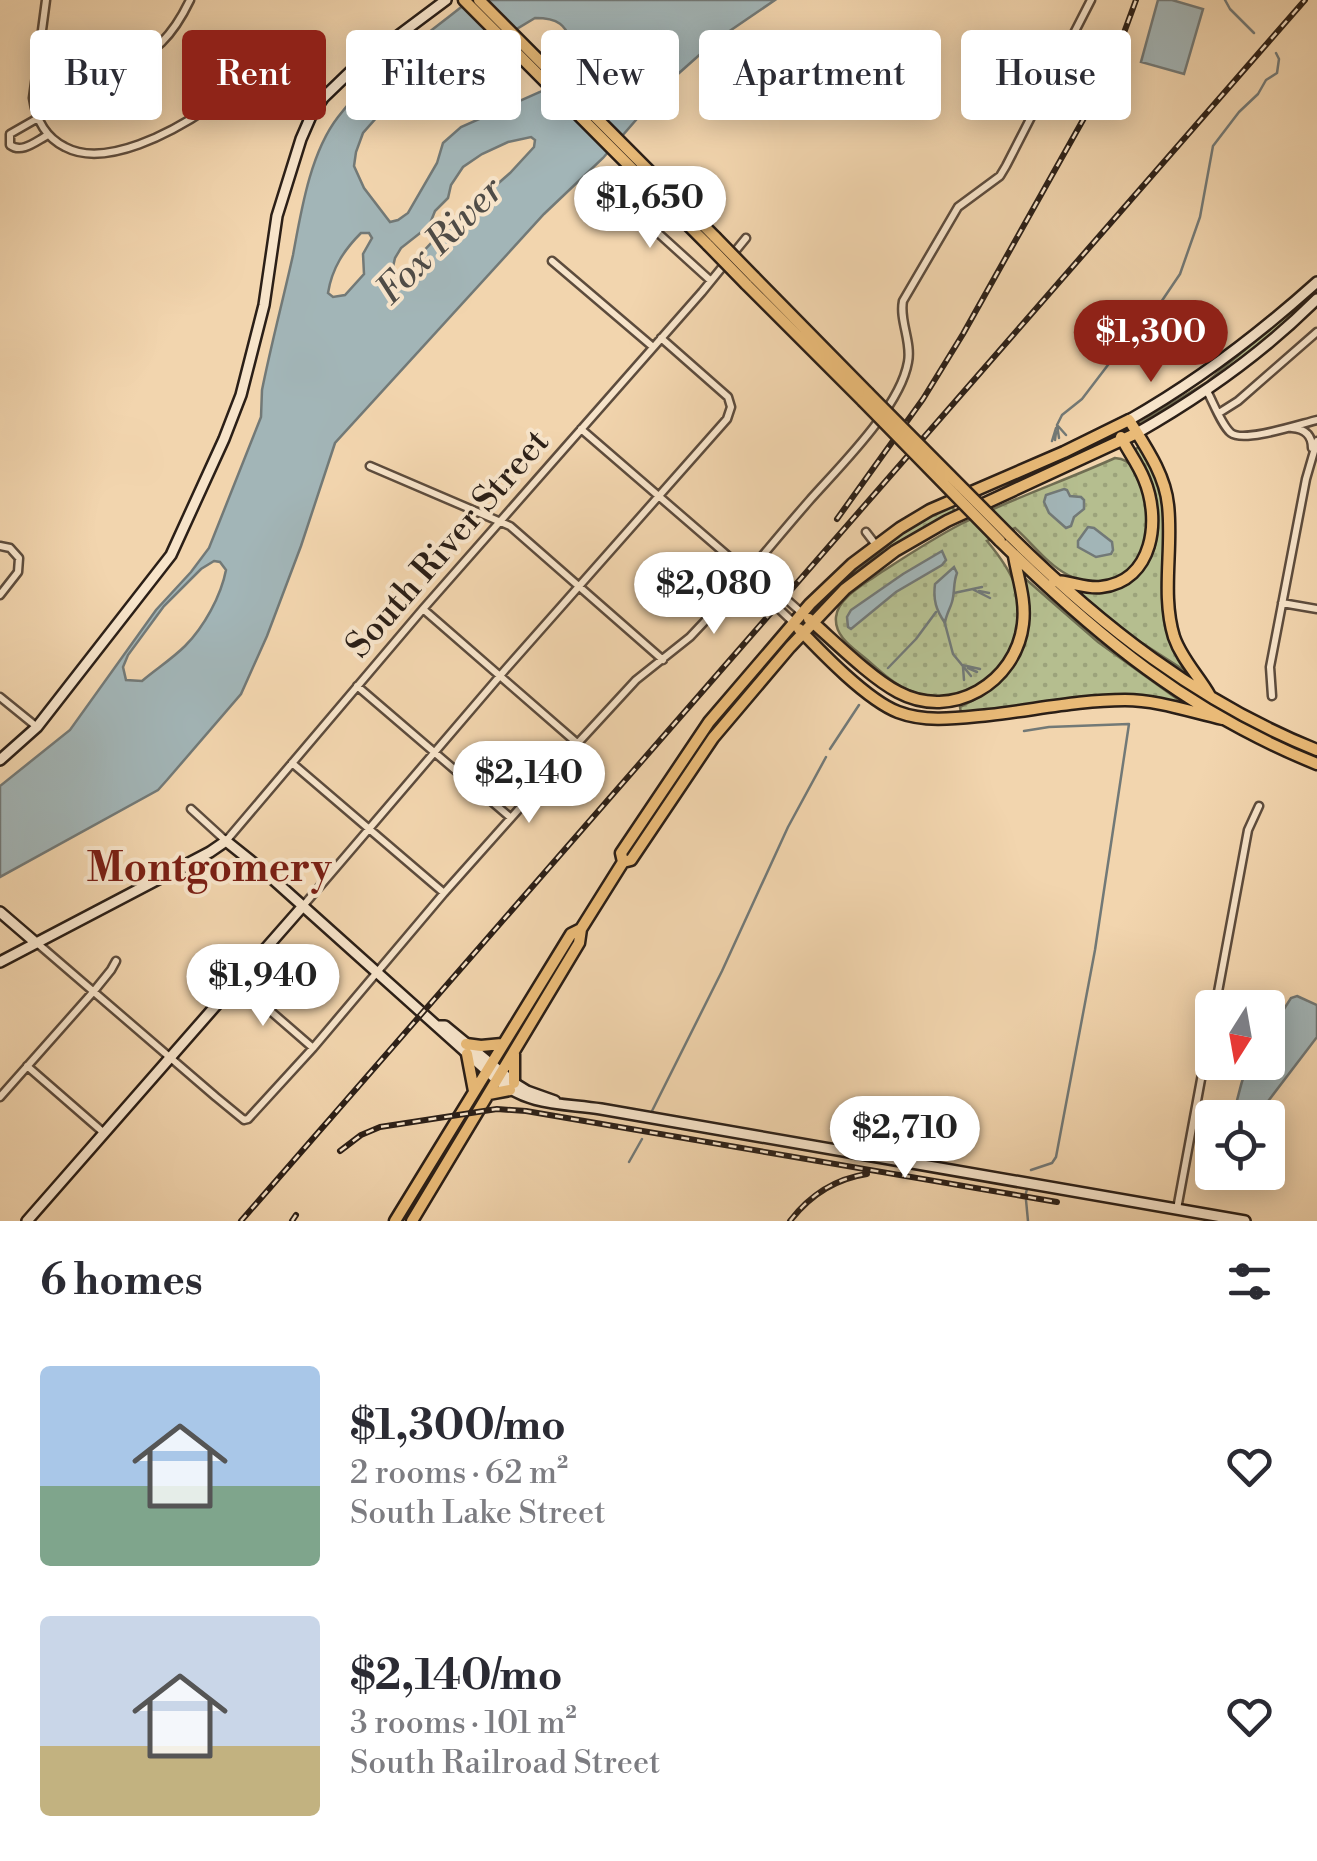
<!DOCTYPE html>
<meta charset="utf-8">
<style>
:root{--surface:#fff;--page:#f2f2f3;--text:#2b2b33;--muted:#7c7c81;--accent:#8f2418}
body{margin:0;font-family:"Libre Bodoni",serif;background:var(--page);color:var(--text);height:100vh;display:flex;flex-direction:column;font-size:38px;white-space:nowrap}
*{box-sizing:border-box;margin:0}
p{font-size:32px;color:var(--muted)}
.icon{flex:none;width:55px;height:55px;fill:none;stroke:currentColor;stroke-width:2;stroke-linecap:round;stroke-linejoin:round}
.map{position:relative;height:1221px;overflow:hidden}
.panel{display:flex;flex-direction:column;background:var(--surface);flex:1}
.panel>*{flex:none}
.top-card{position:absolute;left:30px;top:30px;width:1258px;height:90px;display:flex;gap:20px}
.needle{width:65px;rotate:191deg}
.controls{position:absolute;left:1195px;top:990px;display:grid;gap:20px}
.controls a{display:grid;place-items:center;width:90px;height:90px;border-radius:10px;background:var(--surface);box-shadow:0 5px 25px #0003;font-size:50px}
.price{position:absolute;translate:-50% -85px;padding:0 22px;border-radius:35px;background:#fff;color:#222;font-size:32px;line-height:65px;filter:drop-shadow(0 2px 5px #0008)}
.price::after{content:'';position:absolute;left:50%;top:60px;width:30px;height:22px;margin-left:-15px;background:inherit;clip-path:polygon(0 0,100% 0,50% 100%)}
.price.active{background:var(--accent);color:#fff}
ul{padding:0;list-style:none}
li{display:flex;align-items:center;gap:30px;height:250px;padding:0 40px}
li span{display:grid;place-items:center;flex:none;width:280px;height:200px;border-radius:10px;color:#555}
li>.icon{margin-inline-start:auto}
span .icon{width:120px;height:120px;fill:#fffc;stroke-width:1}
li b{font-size:42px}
h2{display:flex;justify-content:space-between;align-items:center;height:120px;padding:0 40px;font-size:42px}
.pill{padding:0 35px;border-radius:10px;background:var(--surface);box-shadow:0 5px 25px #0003;font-size:35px;line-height:90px}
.pill.active{background:var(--accent);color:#fff}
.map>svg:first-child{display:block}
.green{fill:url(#green-dots);stroke:#706e53;stroke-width:2.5}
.water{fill:#a2b5b7;stroke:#727977;stroke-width:2.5;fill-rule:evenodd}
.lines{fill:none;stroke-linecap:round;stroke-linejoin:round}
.stream{stroke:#727977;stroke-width:2.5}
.street-casing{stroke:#5d4c3d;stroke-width:11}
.secondary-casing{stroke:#2b1f17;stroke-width:14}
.primary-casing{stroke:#2b1f17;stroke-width:15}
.street{stroke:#f7e4ca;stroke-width:6}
.secondary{stroke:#f7e4ca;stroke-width:9}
.primary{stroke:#e9ba77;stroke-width:10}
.rail-casing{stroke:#2b1f17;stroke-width:6}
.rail{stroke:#f7e4ca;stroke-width:2.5;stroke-dasharray:8;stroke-linecap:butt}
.primary-bridge-casing{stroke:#2b1f17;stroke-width:15;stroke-linecap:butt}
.primary-bridge{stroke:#e9ba77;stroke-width:10}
.labels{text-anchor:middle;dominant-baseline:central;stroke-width:8;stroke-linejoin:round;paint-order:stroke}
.street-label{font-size:35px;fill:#2b1f17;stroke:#f7e4ca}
.water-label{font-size:38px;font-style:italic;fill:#4f4c47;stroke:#f7e4ca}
.quarter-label{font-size:40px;font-weight:bold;fill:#7a1f14;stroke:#f7e4ca}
</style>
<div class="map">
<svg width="1317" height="1221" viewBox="0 0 1317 1221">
<defs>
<pattern id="green-dots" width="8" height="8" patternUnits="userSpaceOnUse" patternTransform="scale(2.5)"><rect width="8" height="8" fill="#b5be8f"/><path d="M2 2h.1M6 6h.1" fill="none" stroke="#9ca37b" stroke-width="1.8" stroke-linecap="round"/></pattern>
</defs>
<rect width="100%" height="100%" fill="#f2d5ae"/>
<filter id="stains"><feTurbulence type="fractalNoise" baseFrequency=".002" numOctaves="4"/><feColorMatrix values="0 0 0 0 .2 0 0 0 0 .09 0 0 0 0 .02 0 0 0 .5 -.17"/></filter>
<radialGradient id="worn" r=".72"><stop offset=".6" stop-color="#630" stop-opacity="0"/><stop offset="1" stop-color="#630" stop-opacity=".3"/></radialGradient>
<path class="green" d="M1309,295L1312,298C1261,348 1203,389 1142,426L1140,423L1207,382Z
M1139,447L1155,475L1161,493L1164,515L1165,590L1187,672L1128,634L1073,588C1095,592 1099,587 1118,578C1125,575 1134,573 1140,569C1175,545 1144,480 1134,450Z
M1115,458C1151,459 1154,535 1138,559C1133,568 1123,575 1114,579C1099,585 1083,583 1068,575C1048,565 1032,543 1015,528L987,541C1012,571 1027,596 1015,637C1003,682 952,710 908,690C892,683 879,670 865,658C853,648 834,636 836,617C838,598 863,585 877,575C905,557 932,539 961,524C1011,499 1064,481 1115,458Z
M950,505L956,512L845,584L843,583L903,532Z
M1021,575L1098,642L1187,706L1156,699L961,713L960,707C996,690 1028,656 1028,614C1029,601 1025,588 1021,575Z"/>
<path class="water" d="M470,0H775L715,41L669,82L603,158L544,214L335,443L301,546L267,636L241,694L167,780L158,790L0,877V786L70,730L156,610L191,572L209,548L261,417L262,390C271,345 283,300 293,255C301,212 310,153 338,117C371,73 427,35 470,0ZM535,18C568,18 565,32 581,55L575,73L540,92L461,127L443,143L437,163L408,213L398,220L390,222L364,188L354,166L356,152L363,133L378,116L411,93ZM531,137L535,140L534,147L510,173L435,239L417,258L414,269L404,278L390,280L395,258L401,248L429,226L435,211L448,198L451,185L463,167L482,154L508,142ZM361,233H369L372,238L363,254L364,274L345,295L333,297L328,293C332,268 344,250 361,233ZM214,561L220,562L226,570C221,596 204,627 185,646C172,659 156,669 142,681L126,680L123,667L128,655L164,606L201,569Z
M1158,0H1172L1203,9L1184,74L1141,62Z
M1064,489L1067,490L1070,496L1081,497L1084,500V509L1074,517L1071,526L1066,528L1049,513L1044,502L1046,495Z
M1088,527L1094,528L1112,542L1113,550L1111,554L1096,557L1078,547V541Z
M942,551L946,560L942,565L896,592L851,629L848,627L847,617L851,610L903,574Z
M954,567L957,573C953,583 955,592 952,602C950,609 946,615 945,623C936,610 933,600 935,584Z
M1297,996L1317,1005V1037L1256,1117H1231C1240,1099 1239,1080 1250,1063L1268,1062V1034L1291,998Z"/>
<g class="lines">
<path class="stream" d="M1225,0L1230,9L1254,33
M1058,426L1066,435
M1059,438L1057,425L1062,415L1082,399L1111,361L1118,355L1123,346L1155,311L1180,274L1200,217L1213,146L1239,112L1258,94L1266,80L1277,73L1279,59L1276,53
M1055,440L1056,432
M1052,441L1056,428
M974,590L990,598
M979,591L989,593
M954,593L982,587
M944,620L953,654L971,676
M962,665L980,669
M963,667L964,680
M888,668L916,639L936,612
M968,668L977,672
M1024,731L1049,727L1129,724L1095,950L1056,1157L1052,1163L1031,1170
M830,749L859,705
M652,1111L722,971L788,827L826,757
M629,1162L642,1139
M1026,1193L1027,1189
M1026,1200L1028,1221"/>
<g class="street-casing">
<path id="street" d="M46,0L33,98C36,120 45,137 65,147C106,169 174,131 208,108C224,97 242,80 260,75C285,69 304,85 323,98
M39,58C111,71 154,75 190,0
M38,118L10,134V145C22,154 36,141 48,135
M614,193L711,281
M552,261L653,347
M1207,391C1213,402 1222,426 1231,433C1244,443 1300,424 1317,420
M1219,413L1238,401L1317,332
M1292,428C1305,429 1312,435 1312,448
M581,429L757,581L768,583L802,613
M370,466L510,526L663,660
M866,532L876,545
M0,546L10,548L19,558L18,572L0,595
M748,573C768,549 788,525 809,501C839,467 900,408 908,362C912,342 899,320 903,301L958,207L1000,176L1006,166L1091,0
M757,582L761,592L794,623
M1282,603L1317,609
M423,609L577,743
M357,686L511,818
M1272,696L1270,667L1306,479L1317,441
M0,697L37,727
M292,763L444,893
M191,809L226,841L423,609L702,292L746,238
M303,906L505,670L727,419L731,407L728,397L661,338
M37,943L216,1097L244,1120L248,1119L313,1048L444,893L577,744L636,680L690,637L739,585
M237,982L313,1048
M1215,1008L1248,830L1259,806
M27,1066L104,1133
M0,1097L94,991L111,970L116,961
M1177,1209L1212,1020"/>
</g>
<g class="secondary-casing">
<path id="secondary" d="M1129,420C1198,381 1258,335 1317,282
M1137,433C1202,396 1263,353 1317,299
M0,760L37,727L171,555L224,439L241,395L264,305L277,216L301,139L311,116L323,98L351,71L446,0
M0,912L36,943
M0,962L210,852L226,841L266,873L497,1080C530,1106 561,1103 601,1109L1245,1221
M438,1026H445L514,1083L527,1091L555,1101
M27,1221L303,906"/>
</g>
<g class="primary-casing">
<path id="primary" d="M464,0L708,245
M479,0L715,237
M754,277L868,393
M746,284L863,401
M1010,536C1100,625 1199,703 1317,750
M1000,541C1098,637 1188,712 1317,764
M1054,581C1071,581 1085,589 1101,587C1154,581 1161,519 1144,479C1138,464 1128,451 1121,437
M809,619C834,641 871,678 898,692C952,721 1016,683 1023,624C1026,600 1018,579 1014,556
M799,629C822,653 867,700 898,712C927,723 958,718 989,715C1034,710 1080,700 1125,700C1158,700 1191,712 1223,719
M623,862L621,853L709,722L810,604L852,564L900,528L930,510L1064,452L1129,420C1145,446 1165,474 1168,505C1173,548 1161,595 1174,637C1182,660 1199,676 1210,696
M466,1044L481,1046L502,1044
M467,1054L474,1091
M514,1054V1083
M489,1094L510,1090
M395,1221L571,934L581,929
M412,1221L579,943L581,929L623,862L631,860L713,738L790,647L845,589L895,551L947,521L1137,433"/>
</g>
<use href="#street" class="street"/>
<use href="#secondary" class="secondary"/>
<use href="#primary" class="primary"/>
<g class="rail-casing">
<path id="rail" d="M837,519L923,399L963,334L1088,111L1114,60L1136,0
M340,1151L361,1135L380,1127L497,1109L526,1111L1057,1202
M241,1221L1305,0
M292,1221L296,1215
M790,1221C810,1195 834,1179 867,1174"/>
</g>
<use href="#rail" class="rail"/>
<g class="primary-bridge-casing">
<path id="primary-bridge" d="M715,237L754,277
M708,245L746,284
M868,393L1010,536
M863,401L1000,541"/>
</g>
<use href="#primary-bridge" class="primary-bridge"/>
</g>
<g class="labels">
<g class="street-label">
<text transform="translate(448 544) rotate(-49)">South River Street</text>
</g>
<g class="water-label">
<text transform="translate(440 241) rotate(-45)">Fox River</text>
</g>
<g class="quarter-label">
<text x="209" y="869">Montgomery</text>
</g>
</g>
<rect width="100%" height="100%" filter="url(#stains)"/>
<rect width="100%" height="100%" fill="url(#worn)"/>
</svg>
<div class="controls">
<a><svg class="needle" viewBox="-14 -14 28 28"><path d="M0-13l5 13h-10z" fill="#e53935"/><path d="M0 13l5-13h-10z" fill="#7c7c81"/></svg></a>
<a><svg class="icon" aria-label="locate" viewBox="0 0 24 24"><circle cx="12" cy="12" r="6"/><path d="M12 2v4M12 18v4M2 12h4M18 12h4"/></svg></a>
</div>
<b class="price" style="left:650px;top:251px">$1,650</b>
<b class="price active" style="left:1151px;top:385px">$1,300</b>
<b class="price" style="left:714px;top:637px">$2,080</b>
<b class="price" style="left:529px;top:826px">$2,140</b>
<b class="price" style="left:263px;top:1029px">$1,940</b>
<b class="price" style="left:905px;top:1181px">$2,710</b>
<div class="top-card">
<a class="pill">Buy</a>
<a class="pill active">Rent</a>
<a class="pill">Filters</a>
<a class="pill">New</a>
<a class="pill">Apartment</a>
<a class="pill">House</a>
</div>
</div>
<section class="panel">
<h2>6 homes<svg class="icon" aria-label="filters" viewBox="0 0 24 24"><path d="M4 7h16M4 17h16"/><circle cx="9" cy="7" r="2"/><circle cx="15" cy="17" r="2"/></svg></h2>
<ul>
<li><span style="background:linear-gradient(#a9c7e8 60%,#7fa58c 0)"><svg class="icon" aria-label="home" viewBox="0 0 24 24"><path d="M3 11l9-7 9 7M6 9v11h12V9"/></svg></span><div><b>$1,300/mo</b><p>2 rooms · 62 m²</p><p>South Lake Street</p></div><svg class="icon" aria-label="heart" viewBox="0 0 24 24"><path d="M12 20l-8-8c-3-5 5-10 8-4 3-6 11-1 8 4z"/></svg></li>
<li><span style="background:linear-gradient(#c9d6e8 65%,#c2b280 0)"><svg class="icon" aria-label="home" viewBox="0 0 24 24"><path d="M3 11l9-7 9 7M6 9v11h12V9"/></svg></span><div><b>$2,140/mo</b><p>3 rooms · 101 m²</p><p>South Railroad Street</p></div><svg class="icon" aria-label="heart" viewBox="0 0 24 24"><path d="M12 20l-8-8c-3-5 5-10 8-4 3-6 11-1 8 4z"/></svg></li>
</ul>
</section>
